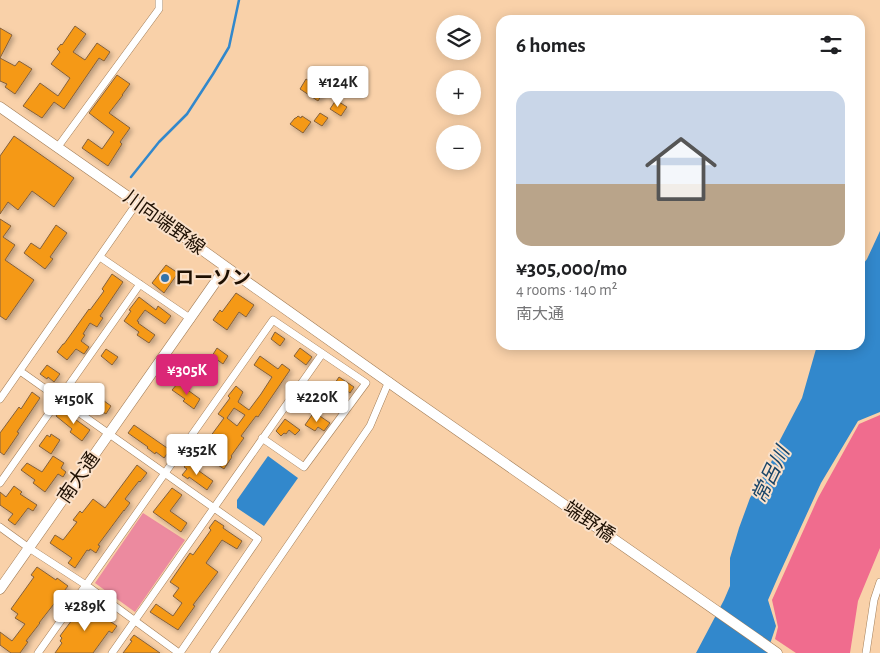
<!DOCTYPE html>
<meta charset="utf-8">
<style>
:root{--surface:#fff;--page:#f6f6f6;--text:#202124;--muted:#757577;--accent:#db2777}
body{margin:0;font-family:"Alegreya Sans","Noto Sans JP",sans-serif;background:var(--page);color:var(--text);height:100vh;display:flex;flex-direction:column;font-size:19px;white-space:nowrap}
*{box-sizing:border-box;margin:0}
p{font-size:16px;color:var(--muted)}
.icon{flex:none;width:28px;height:28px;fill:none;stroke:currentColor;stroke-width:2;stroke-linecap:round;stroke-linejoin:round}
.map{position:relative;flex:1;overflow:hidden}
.panel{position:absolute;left:496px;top:15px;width:369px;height:335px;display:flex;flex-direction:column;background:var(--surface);border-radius:15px;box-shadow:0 2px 12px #0003}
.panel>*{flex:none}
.fabs{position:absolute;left:436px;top:15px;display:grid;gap:10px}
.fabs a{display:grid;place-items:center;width:45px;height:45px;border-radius:50%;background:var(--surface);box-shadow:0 2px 12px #0003;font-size:25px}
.price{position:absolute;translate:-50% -42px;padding:0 11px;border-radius:5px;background:#fff;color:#222;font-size:16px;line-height:32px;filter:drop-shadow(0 1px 2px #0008)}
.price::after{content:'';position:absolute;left:50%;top:30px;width:15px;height:11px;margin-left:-8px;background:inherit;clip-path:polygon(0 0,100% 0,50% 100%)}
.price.active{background:var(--accent);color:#fff}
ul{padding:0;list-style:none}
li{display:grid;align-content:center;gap:10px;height:265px;padding:0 20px}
li span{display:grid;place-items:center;height:155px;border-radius:15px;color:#555}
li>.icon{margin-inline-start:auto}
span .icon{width:90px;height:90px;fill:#fffc;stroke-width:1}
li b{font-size:21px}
h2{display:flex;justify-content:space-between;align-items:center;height:60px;padding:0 20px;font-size:21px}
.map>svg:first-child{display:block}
.green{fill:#ec8a9f}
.forest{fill:#f06c8e}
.water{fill:#3288cc}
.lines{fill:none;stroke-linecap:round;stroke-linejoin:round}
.stream{stroke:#3288cc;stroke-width:2.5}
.building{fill:#f59918;stroke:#84603b;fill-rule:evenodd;filter:url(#shadow)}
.street-casing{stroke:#a37e58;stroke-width:8}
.secondary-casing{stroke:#a37e58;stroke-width:11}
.street{stroke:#fff;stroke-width:7}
.secondary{stroke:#fff;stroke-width:10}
.poi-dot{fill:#3273aa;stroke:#fae1ca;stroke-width:2}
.labels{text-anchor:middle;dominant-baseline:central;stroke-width:4;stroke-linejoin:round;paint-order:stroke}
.street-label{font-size:19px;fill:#1e1003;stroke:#fae1ca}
.poi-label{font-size:19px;font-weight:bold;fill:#1e1003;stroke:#fae1ca;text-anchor:start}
.water-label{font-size:20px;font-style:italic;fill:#184467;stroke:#fae1ca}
</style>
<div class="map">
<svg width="880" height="653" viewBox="0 0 880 653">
<defs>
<filter id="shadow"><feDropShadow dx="2.5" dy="2.5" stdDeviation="2.5" flood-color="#0004"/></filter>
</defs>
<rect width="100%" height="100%" fill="#f9d1a9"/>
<path class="green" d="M143,513L185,540L135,612L95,583Z"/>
<path class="forest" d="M880,415V548L858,601L850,653H796L775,639L778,627L772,600L818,498L859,424Z"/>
<path class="water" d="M880,231V412L858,421L821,483L778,577L768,600L776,626L767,653H696L724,600L730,586V558L739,528L750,498L770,465L780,440L802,398L816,349L818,345H860V268L867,259Z
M268,456L298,478L264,526L237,508V500Z"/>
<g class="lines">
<path class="stream" d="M131,177L159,142L187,114L213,74L229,47L239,0"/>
</g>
<path class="building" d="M75,26L86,34L73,52L85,60L97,43L110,52L104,61L99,58L64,109L54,102L42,118L23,106L40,83L58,96L70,78L51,64L60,52L57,49L61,44L62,45Z
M0,28L12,35L0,58Z
M0,58L15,66L19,61L32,69L15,94L5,87L7,84L0,81Z
M117,75L130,84L122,95H123L109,113L130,128L120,142L122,144L108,166L82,148L88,139L102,149L114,132L89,113Z
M306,79L325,90L318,101L300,89Z
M336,100L347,107L341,116L330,109Z
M320,113L328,118L322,126L314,121Z
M298,116L301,118L302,116L311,122L303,133L290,124L295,118H296Z
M14,136L74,178L54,207L32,191L18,210L8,202L0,214V156Z
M0,219L11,226L3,237L15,245L5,260L34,280L6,320L0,316Z
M56,225L67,233L50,257L53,259L45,269L24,253L31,243L40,249Z
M166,265L178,273L164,293L152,283Z
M112,274L123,282L100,316L103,318L97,327L90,323L83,334L85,335L81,341L89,347L84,354L76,349L67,360L57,352L63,344H64L89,309L90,310L104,291L102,289Z
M236,293L254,305L246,317L239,312L227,330L213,320L220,310L222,312Z
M139,297L156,310L158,306L171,316L165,324L145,310L137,321L139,322L138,323L155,335L149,343L137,335L139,332L124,321L131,311L129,310Z
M275,332L285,339L280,346L271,339Z
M217,348L228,356L223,364L212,356Z
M300,348L312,357L306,365L294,356Z
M106,349L118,357L112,365L101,356Z
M260,356L278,369L282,364L290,370L258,417L256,416L241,436L244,438L231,456L232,457L224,469L195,450L200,442L204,445L224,418L218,414L230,398L228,396L236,386L243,392L238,402L249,410L261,394L272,377L254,365ZM234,408L245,415L237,426L227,418Z
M47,365L60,374L54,382L48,377L47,379L40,374Z
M339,377L354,387L350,393L346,390L342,394L334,388L337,384L335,383Z
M178,383L200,399L194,409L183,401L185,399L172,390Z
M32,392L40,398L17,432L19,433L4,455L0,452V433L19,407L21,409Z
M96,395L111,406L106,414L101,411L99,413L88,406Z
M61,409L90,430L82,441L70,432L72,429L56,416Z
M314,412L330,423L324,431L318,427L315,431L305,425Z
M285,419L300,430L295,435L289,430L286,434L284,433L281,436L276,431Z
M134,425L170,450L164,458L156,452L155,454L147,448L148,447L128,433Z
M51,434L60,440L51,454L39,446L47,435L50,437Z
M53,456L64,463L61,468L66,472L63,477L58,474L45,492L33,483L35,480L21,470L27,463L42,472Z
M189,461L200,470L199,471L213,481L207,490L189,477L188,479L182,475L187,469L184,467Z
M137,465L147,473L140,482L139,481L125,499L130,503L124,511V510L98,545L100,546L96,553L90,549L89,551L87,550L75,568L68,563L72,558L50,543L55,535L63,540L77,522L73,520L80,511L82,513L93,499L105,508Z
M14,486L22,492L20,494L37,505L33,511L28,508L15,525L8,520L13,514L0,505V492L6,497Z
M172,488L182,495L170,511L187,523L181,532L153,512Z
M215,520L224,526L223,528L242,541L237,549L222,540L206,563L218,572L193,605L195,606L178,630L150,612L156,604L173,616L182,603L173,596L179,588L170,582L190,553L193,555L211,530L209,528Z
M37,567L56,580L57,578L68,586L39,623H40L26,641L28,642L20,653H11L0,645V632L12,641L25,624L15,618L18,614L11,609L34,577L31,575Z
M84,604L117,626L112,633L109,631L93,653H55L62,643L60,641L62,638L60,636Z
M134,635L160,653H123L132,641L130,640Z"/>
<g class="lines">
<g class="street-casing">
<path id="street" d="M57,148L159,9V0
M100,257L191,319
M20,371L258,539L180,653
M0,399L137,203
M0,483L140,284
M0,527L29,548L86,585L179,653
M38,653L273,320L366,383L304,467L262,438
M112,653L322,354
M214,653L370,426L389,381
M866,653L874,600L880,582"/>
</g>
<g class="secondary-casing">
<path id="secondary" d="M0,107L137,203L226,267L401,391L777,653
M0,589L226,267"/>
</g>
<use href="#street" class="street"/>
<use href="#secondary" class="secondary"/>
</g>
<circle class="poi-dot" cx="165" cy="278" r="5"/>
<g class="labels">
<g class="street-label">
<text transform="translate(164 223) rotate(36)">川向端野線</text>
<text transform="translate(79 478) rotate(-55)">南大通</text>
<text transform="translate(589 522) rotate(35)">端野橋</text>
</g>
<g class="poi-label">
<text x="175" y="278">ローソン</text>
</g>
<g class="water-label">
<text transform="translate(771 475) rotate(-64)">常呂川</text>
</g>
</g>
</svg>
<div class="fabs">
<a><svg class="icon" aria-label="layers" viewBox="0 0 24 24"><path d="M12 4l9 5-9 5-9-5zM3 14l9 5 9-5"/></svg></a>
<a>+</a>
<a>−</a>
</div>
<b class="price" style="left:338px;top:108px">¥124K</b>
<b class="price active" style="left:187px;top:396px">¥305K</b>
<b class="price" style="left:317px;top:423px">¥220K</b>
<b class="price" style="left:74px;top:425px">¥150K</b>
<b class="price" style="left:197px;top:476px">¥352K</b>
<b class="price" style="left:85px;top:632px">¥289K</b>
<section class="panel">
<h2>6 homes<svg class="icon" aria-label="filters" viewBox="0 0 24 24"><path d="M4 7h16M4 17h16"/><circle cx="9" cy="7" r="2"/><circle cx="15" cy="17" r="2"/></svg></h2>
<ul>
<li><span style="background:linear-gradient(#c9d6e8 60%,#b9a48a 0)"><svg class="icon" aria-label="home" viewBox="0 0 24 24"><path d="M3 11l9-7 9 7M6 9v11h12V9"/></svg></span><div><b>¥305,000/mo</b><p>4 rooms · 140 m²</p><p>南大通</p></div></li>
</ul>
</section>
</div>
